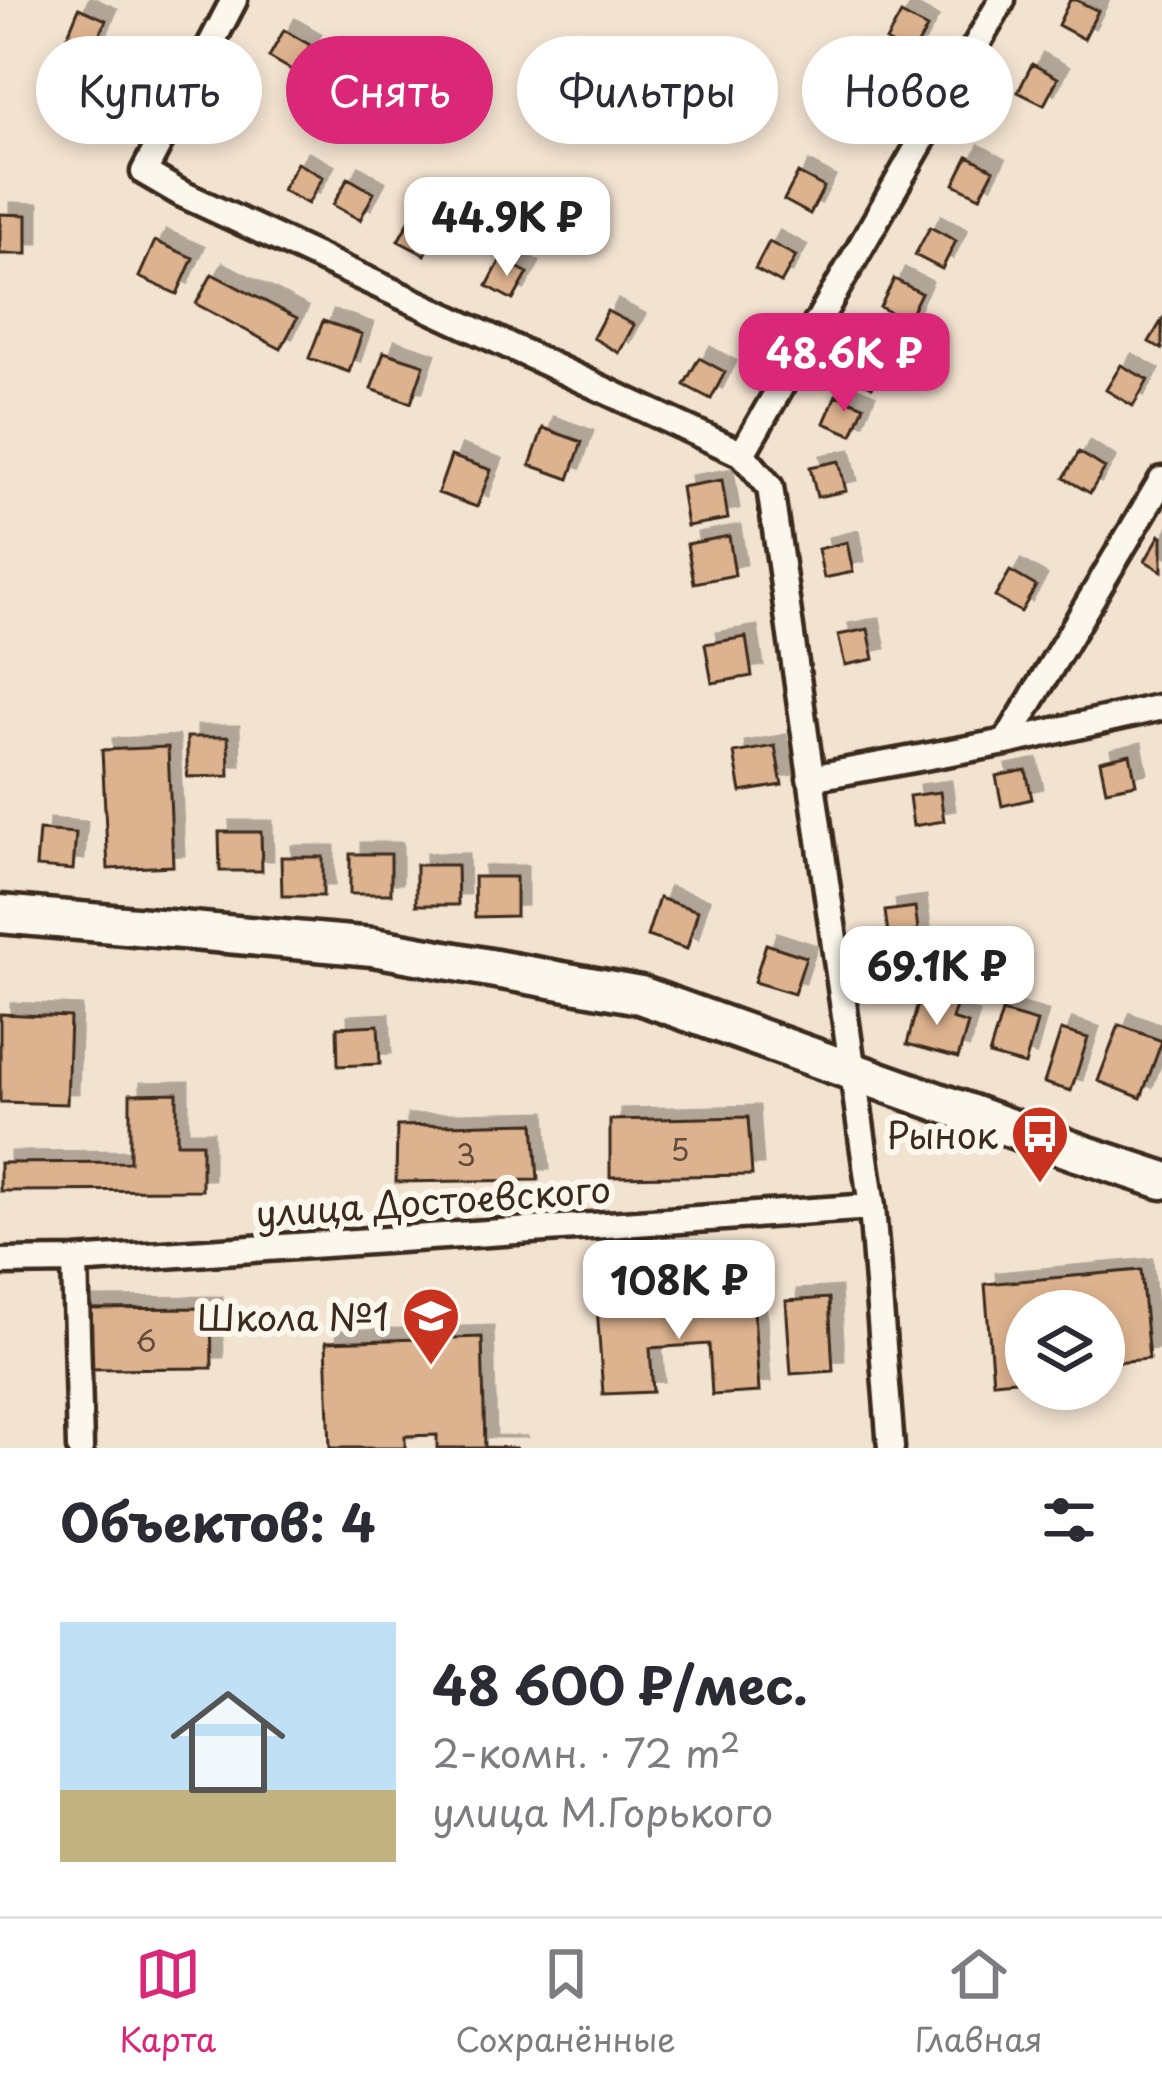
<!DOCTYPE html>
<html lang="ru">
<meta charset="utf-8">
<style>
:root{--surface:#fff;--page:#f7f7f7;--text:#2b2b33;--muted:#7c7c81;--line:#e1e1e2;--accent:#db2777}
body{margin:0;font-family:"Playpen Sans",sans-serif;background:var(--page);color:var(--text);height:100vh;display:flex;flex-direction:column;font-size:45px;white-space:nowrap}
*{box-sizing:border-box;margin:0}
p{font-size:39px;color:var(--muted)}
.icon{flex:none;width:66px;height:66px;fill:none;stroke:currentColor;stroke-width:2;stroke-linecap:round;stroke-linejoin:round}
.map{position:relative;height:1448px;overflow:hidden}
.drawer{display:flex;flex-direction:column;background:var(--surface);flex:1}
.drawer>*{flex:none}
.banner{position:absolute;left:36px;top:36px;width:1092px;height:108px;display:flex;gap:24px}
.controls{position:absolute;left:1005px;top:1290px;display:grid;gap:24px}
.controls a{display:grid;place-items:center;width:120px;height:120px;border-radius:50%;background:var(--surface);box-shadow:0 6px 18px #0003;font-size:60px}
.price{position:absolute;translate:-50% -102px;padding:0 27px;border-radius:24px;background:#fff;color:#222;font-size:39px;line-height:78px;filter:drop-shadow(0 3px 6px #0008)}
.price::after{content:'';position:absolute;left:50%;top:72px;width:36px;height:27px;margin-left:-18px;background:inherit;clip-path:polygon(0 0,100% 0,50% 100%)}
.price.selected{background:var(--accent);color:#fff}
ul{padding:0;list-style:none}
li{display:flex;align-items:center;gap:36px;height:300px;padding:0 60px}
li span{display:grid;place-items:center;flex:none;width:336px;height:240px;border-radius:0px;color:#555}
li>.icon{margin-inline-start:auto}
span .icon{width:144px;height:144px;fill:#fffc;stroke-width:1}
li b{font-size:51px}
h2{display:flex;justify-content:space-between;align-items:center;height:144px;padding:0 60px;font-size:51px}
.pill{padding:0 42px;border-radius:54px;background:var(--surface);box-shadow:0 6px 18px #0003;font-size:42px;line-height:108px}
.pill.selected{background:var(--accent);color:#fff}
.tab-bar{display:flex;justify-content:space-around;align-items:center;height:168px;border-top:3px solid var(--line);background:var(--surface);font-size:33px;color:var(--muted)}
.tab-bar a{display:grid;justify-items:center;gap:6px}
.tab-bar .selected{color:var(--accent)}
.map>svg:first-child{display:block}
.building{fill:#ddb28e;stroke:#3b2a1e;stroke-width:3;filter:url(#shadow)}
.lines{fill:none;stroke-linecap:round;stroke-linejoin:round}
.minor-casing{stroke:#3b2a1e;stroke-width:33}
.secondary-casing{stroke:#3b2a1e;stroke-width:45}
.minor{stroke:#fbf7ec;stroke-width:24}
.secondary{stroke:#fbf7ec;stroke-width:36}
.labels{text-anchor:middle;dominant-baseline:central;stroke-width:12;stroke-linejoin:round;paint-order:stroke}
.number-label{font-size:30px;fill:#644c3a}
.poi-label{font-size:36px;fill:#3b2a1e;stroke:#fbf7ec;text-anchor:end}
.street-label{font-size:36px;fill:#3b2a1e;stroke:#fbf7ec}
</style>
<div class="map">
<svg width="1162" height="1448" viewBox="0 0 1162 1448">
<defs>
<filter id="shadow"><feDropShadow dx="11" dy="-11" stdDeviation="0" flood-color="#0004"/></filter>
</defs>
<rect width="100%" height="100%" fill="#f2e2d0"/>
<filter id="ink" filterUnits="userSpaceOnUse"><feTurbulence type="fractalNoise" baseFrequency=".00833" numOctaves="2"/><feDisplacementMap in="SourceGraphic" scale="24" xChannelSelector="R" yChannelSelector="G"/><feConvolveMatrix kernelMatrix="1 2 1 2 8 2 1 2 1" color-interpolation-filters="sRGB"/></filter>
<g filter="url(#ink)">
<path class="building" d="M1070,0H1076L1098,11L1084,39L1058,25Z
M79,8L106,20L94,48L67,37Z
M901,14L927,28L912,55L886,41Z
M284,30L310,45L295,72L269,57Z
M1032,64L1058,78L1044,105L1018,92Z
M846,98L872,112L857,139L831,125Z
M968,156L994,170L980,197L954,184Z
M297,163L323,177L308,204L282,190Z
M798,173L824,187L810,214L784,200Z
M348,178L374,193L360,220L333,205Z
M0,214L27,215V254H0Z
M413,214L439,228L425,255L398,241Z
M930,227L956,241L942,269L915,255Z
M155,241L193,258L177,294L139,277Z
M769,242L796,256L781,283L755,269Z
M501,259L528,273L513,300L487,286Z
M212,274L297,318L281,349L196,304Z
M894,279L921,293L907,321L880,307Z
M607,311L634,325L619,353L593,338Z
M1162,320V349L1149,342Z
M323,321L362,334L349,372L309,358Z
M860,346L886,360L872,387L846,373Z
M384,352L424,365L411,403L371,389Z
M699,358L725,372L711,399L684,385Z
M1121,365L1148,380L1133,406L1106,390Z
M836,395L864,406L852,435L824,423Z
M543,428L582,442L569,479L530,465Z
M1079,452L1105,468L1090,493L1064,478Z
M451,456L491,470L477,507L438,493Z
M839,461L846,491L817,497L810,467Z
M722,480L728,519L687,526L681,487Z
M1160,535L1162,536V571L1145,561Z
M729,536L735,575L694,583L687,544Z
M847,542L853,572L824,578L818,549Z
M1010,571L1036,586L1021,612L995,597Z
M868,629L874,659L845,665L838,635Z
M746,637L752,676L712,683L705,644Z
M187,737H228L229,776L187,777Z
M775,746L782,785L741,792L734,753Z
M168,747L173,866L108,869L102,750Z
M1130,754L1136,784L1106,790L1100,761Z
M1026,770L1032,799L1002,806L996,776Z
M940,792L944,821L913,826L909,796Z
M39,830L76,833L73,870L36,867Z
M219,832H261L262,871H220Z
M350,854H391V894H350Z
M281,857H323V896H282Z
M416,865H457L458,905H416Z
M474,877H516V916L475,917Z
M659,898L698,911L687,949L647,936Z
M915,907L919,937L889,941L885,911Z
M766,944L806,957L794,994L754,982Z
M920,996L956,1006L952,1019L968,1024L958,1058L907,1044Z
M1002,1012L1037,1022L1025,1065L989,1055Z
M0,1014L70,1017L67,1104L0,1102Z
M378,1025L380,1064L338,1066L337,1027Z
M1119,1025L1162,1041L1141,1098L1098,1081Z
M1061,1030L1088,1038L1071,1091L1044,1083Z
M177,1093V1143H202V1190L0,1191V1163L130,1162V1094Z
M748,1117L752,1175L610,1177V1120Z
M534,1123L538,1180L396,1182L397,1126Z
M1141,1270L1149,1359L1104,1363V1311H1026V1379L993,1382L985,1284Z
M753,1296L759,1392L712,1395L709,1344L650,1348L653,1392L603,1394L597,1306Z
M829,1298L833,1371L791,1374L786,1301Z
M211,1308L212,1368L81,1369L80,1309Z
M482,1337L485,1447L517,1448H437V1435L405,1436V1448H330L326,1342Z"/>
<g class="lines">
<g class="minor-casing">
<path id="minor" d="M234,0L144,172L180,193L742,454L770,487L872,1207L891,1448
M742,454L1002,0
M1006,742L1162,480
M810,778L1006,742L1162,707
M75,1261L80,1448
M0,1262L75,1261L872,1207"/>
</g>
<g class="secondary-casing">
<path id="secondary" d="M0,914L373,947L640,995L1080,1153L1162,1180"/>
</g>
<use href="#minor" class="minor"/>
<use href="#secondary" class="secondary"/>
</g>
</g>
<defs>
<g id="bus-pin" transform="scale(3)"><path d="M0 17L-7.5 6A9.5 9.5 0 1 1 7.5 6Z" fill="#c8321e" stroke="#fbf7ec"/><path d="M-5-6H5V4H4V6H2V4H-2V6H-4V4H-5ZM-3.5-4V0h7V-4ZM-3.5 1.2v1.5H-2V1.2ZM2 1.2v1.5H3.5V1.2Z" fill="#fff"/></g>
<g id="school-pin" transform="scale(3)"><path d="M0 17L-7.5 6A9.5 9.5 0 1 1 7.5 6Z" fill="#c8321e" stroke="#fbf7ec"/><path d="M0-5L7-2L0 1L-7-2ZM-4 1L0 2.5L4 1V4Q0 6-4 4Z" fill="#fff"/></g>
</defs>
<g fill-rule="evenodd">
<use href="#bus-pin" x="1040" y="1134"/>
<use href="#school-pin" x="431" y="1316"/>
</g>
<g class="labels">
<g class="number-label">
<text x="680" y="1148">5</text>
<text x="466" y="1153">3</text>
<text x="146" y="1339">6</text>
</g>
<g class="poi-label">
<text x="998" y="1134">Рынок</text>
<text x="389" y="1316">Школа №1</text>
</g>
<g class="street-label">
<text transform="translate(433 1200) rotate(-4)">улица Достоевского</text>
</g>
</g>
</svg>
<div class="controls">
<a><svg class="icon" aria-label="layers" viewBox="0 0 24 24"><path d="M12 4l9 5-9 5-9-5zM3 14l9 5 9-5"/></svg></a>
</div>
<b class="price" style="left:507px;top:279px">44.9K ₽</b>
<b class="price selected" style="left:844px;top:415px">48.6K ₽</b>
<b class="price" style="left:937px;top:1028px">69.1K ₽</b>
<b class="price" style="left:679px;top:1342px">108K ₽</b>
<div class="banner">
<a class="pill">Купить</a>
<a class="pill selected">Снять</a>
<a class="pill">Фильтры</a>
<a class="pill">Новое</a>
</div>
</div>
<section class="drawer">
<h2>Объектов: 4<svg class="icon" aria-label="filters" viewBox="0 0 24 24"><path d="M4 7h16M4 17h16"/><circle cx="9" cy="7" r="2"/><circle cx="15" cy="17" r="2"/></svg></h2>
<ul>
<li><span style="background:linear-gradient(#bfe0f5 70%,#c2b280 0)"><svg class="icon" aria-label="home" viewBox="0 0 24 24"><path d="M3 11l9-7 9 7M6 9v11h12V9"/></svg></span><div><b>48 600 ₽/мес.</b><p>2-комн. · 72 m²</p><p>улица М.Горького</p></div></li>
</ul>
</section>
<nav class="tab-bar">
<a class="selected"><svg class="icon" aria-label="map" viewBox="0 0 24 24"><path d="M3 6l6-2 6 2 6-2v14l-6 2-6-2-6 2zM9 4v14M15 6v14"/></svg>Карта</a>
<a><svg class="icon" aria-label="saved" viewBox="0 0 24 24"><path d="M7 4h10v16l-5-4-5 4z"/></svg>Сохранённые</a>
<a><svg class="icon" aria-label="home" viewBox="0 0 24 24"><path d="M3 11l9-7 9 7M6 9v11h12V9"/></svg>Главная</a>
</nav>
